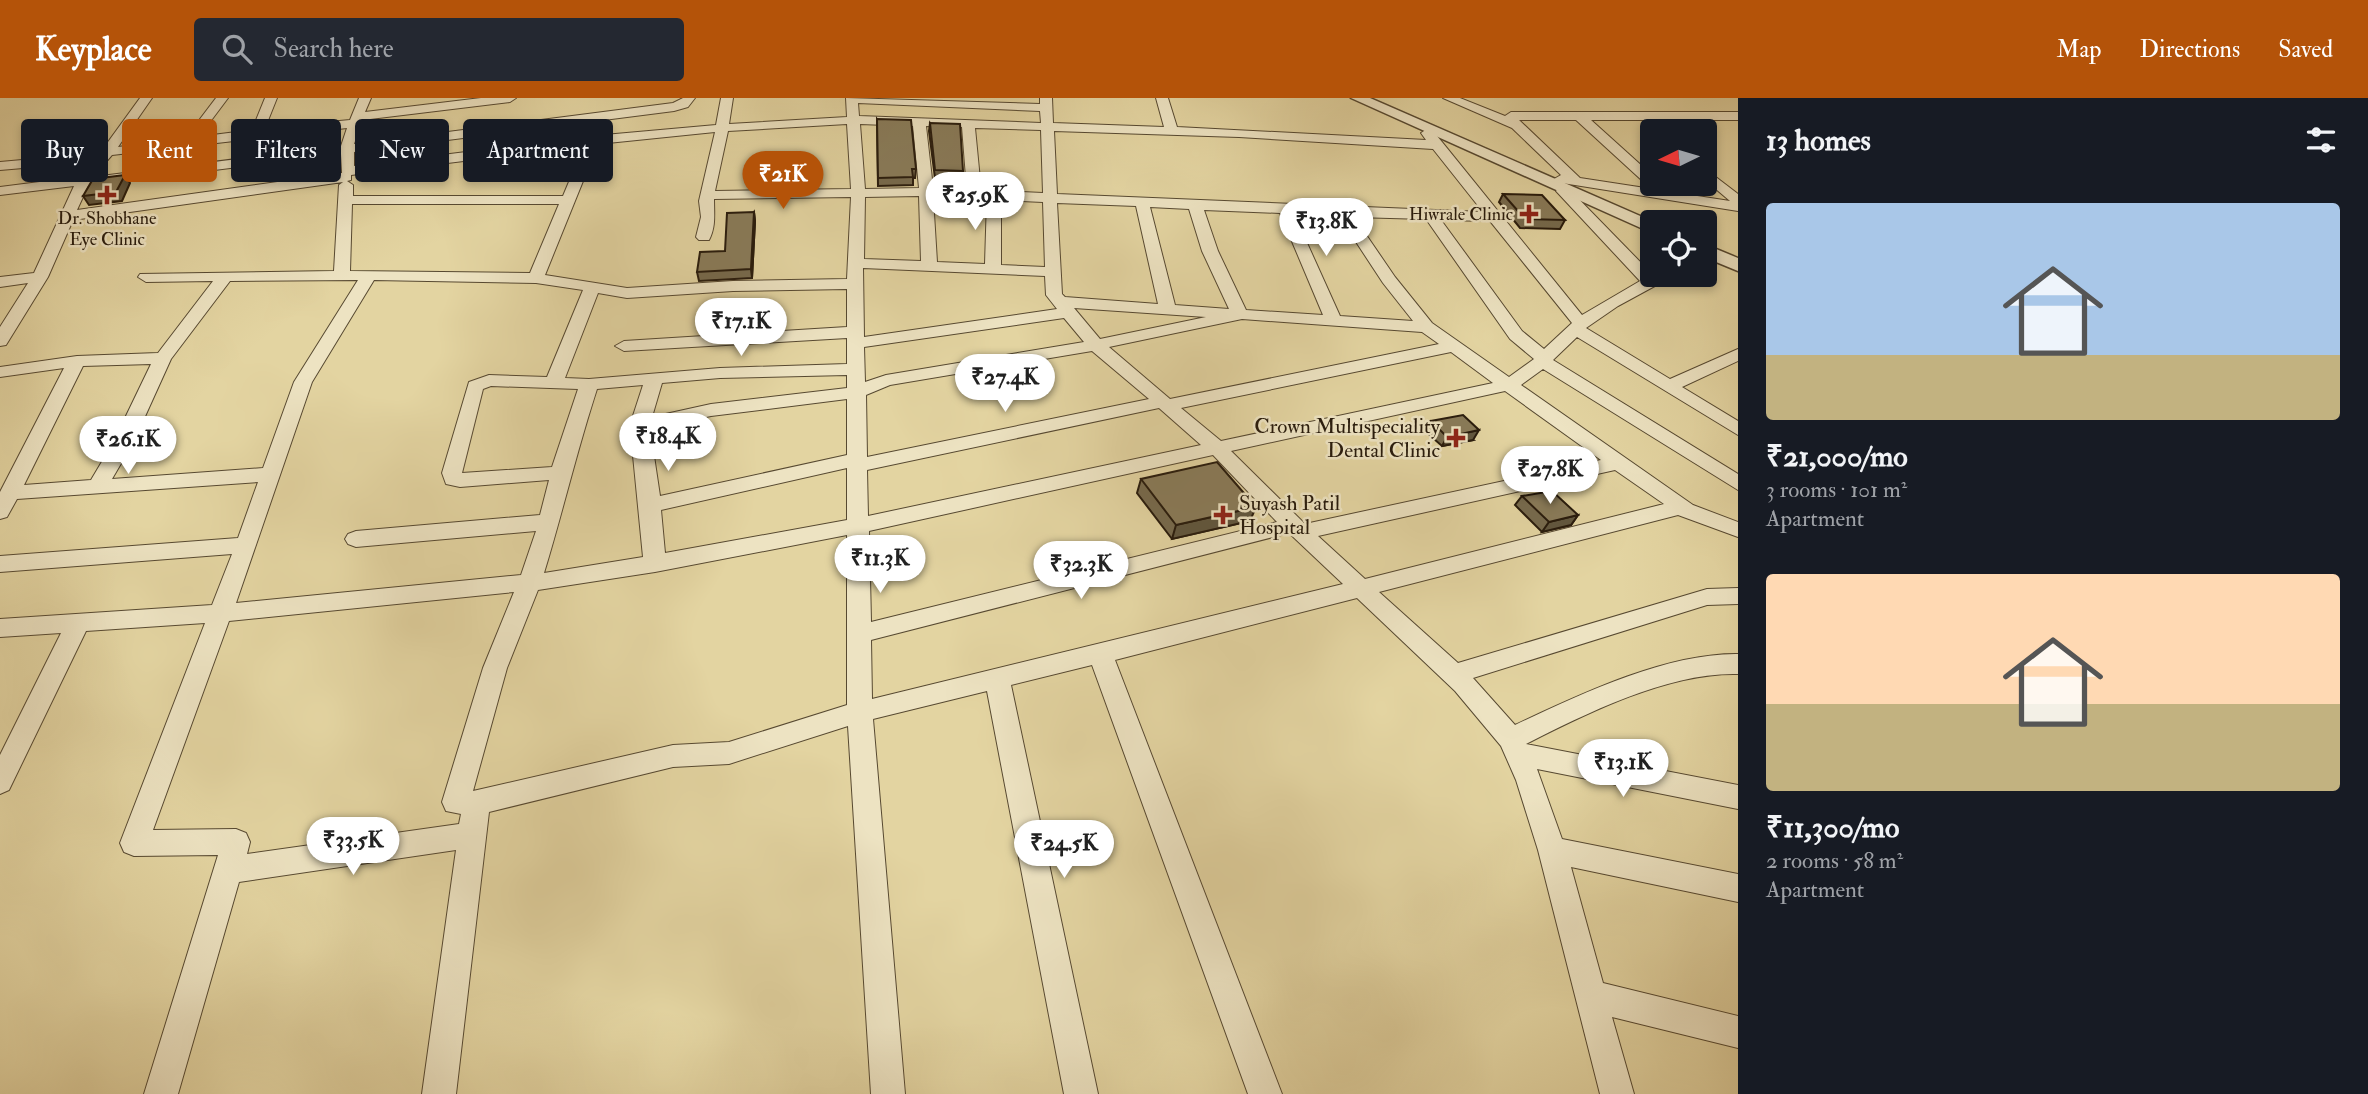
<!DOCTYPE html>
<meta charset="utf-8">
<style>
:root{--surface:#171b24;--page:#242831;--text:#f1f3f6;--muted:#9ea1a6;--accent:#b45309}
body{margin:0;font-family:"IM FELL Double Pica",serif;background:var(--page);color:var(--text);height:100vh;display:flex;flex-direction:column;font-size:26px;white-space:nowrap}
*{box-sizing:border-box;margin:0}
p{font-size:23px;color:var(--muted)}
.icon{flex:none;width:38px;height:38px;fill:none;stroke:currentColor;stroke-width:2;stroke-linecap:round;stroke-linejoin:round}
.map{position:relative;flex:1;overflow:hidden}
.drawer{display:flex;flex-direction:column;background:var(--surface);width:630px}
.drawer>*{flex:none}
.top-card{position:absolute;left:21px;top:21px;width:665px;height:63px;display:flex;gap:14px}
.needle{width:46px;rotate:265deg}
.controls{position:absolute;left:1640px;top:21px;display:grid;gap:14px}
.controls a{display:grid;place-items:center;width:77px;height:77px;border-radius:7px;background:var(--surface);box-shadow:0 4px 10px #0003;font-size:35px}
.price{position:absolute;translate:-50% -60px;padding:0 16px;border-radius:24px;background:#fff;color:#222;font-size:23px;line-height:46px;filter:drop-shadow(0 2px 4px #0008)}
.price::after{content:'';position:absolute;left:50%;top:42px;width:21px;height:16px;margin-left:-10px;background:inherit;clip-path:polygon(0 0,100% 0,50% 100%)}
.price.active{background:var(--accent);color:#fff}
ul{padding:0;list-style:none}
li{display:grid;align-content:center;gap:14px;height:371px;padding:0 28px}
li span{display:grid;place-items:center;height:217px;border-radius:7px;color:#555}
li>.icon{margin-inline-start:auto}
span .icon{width:126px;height:126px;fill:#fffc;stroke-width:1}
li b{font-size:30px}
h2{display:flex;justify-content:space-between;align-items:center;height:84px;padding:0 28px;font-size:30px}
.tag{padding:0 24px;border-radius:7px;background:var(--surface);box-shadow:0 4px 10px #0003;font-size:24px;line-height:63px}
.tag.active{background:var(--accent);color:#fff}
header{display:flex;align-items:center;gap:42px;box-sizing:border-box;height:98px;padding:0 35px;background:var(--accent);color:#fff}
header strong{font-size:33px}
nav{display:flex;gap:38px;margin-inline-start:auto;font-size:24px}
.search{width:490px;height:63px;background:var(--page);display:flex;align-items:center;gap:18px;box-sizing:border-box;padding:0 24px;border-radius:7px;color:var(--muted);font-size:26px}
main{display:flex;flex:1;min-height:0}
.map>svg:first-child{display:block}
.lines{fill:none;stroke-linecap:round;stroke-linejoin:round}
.minor-casing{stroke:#574931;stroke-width:2}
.tertiary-casing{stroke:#574931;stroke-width:3}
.minor{fill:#ede3c2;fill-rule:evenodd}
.tertiary{fill:#ede3c2;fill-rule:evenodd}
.wall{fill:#766a4d;stroke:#281b0c;stroke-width:2}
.shaded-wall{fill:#60563e;stroke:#281b0c;stroke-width:2}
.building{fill:#897b59;stroke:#281b0c;stroke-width:2}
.poi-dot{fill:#8f2418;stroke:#ede3c2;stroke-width:2.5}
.labels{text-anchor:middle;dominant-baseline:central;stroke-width:5;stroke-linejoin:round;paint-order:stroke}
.far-poi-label{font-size:18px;fill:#281b0c;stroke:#ede3c2;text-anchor:end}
.poi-label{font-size:21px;fill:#281b0c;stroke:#ede3c2;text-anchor:end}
</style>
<header>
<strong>Keyplace</strong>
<div class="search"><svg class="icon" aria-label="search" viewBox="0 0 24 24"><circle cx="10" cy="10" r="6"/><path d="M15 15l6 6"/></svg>Search here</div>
<nav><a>Map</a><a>Directions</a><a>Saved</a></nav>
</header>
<main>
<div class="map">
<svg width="1738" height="996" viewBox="0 0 1738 996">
<rect width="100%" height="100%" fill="#e3d4a1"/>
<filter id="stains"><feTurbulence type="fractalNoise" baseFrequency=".00286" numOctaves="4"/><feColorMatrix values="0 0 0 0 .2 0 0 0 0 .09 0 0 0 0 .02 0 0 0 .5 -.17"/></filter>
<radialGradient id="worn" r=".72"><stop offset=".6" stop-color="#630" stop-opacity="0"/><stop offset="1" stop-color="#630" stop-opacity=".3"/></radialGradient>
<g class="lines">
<g class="minor-casing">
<path id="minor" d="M140,0H152L118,49L252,32L265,0H277L265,30L350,22L359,0H371L365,14L481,0H516L510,4L362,22L354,46L673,5L683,0H695L688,9L674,13L354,54V68L593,38L716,27L721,0H733L729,26L847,19L846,0L1040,6V0H1052L1053,25L1164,29L1156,0H1168L1177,29L1426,42L1421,35L1427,31L1432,32L1442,44L1582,217L1640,183L1556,93L1558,90H1568L1653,177H1675L1618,208L1586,230L1670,281L1738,251V263L1682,289L1738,323V337L1577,239L1553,262L1738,376V392L1543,271L1521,287L1693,407L1738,424V439L1678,417L1379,494L1458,565L1707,491L1738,490V506L1707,507L1473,580L1515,627C1579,597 1666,555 1738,556V576C1669,574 1587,615 1526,646L1738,687V711L1537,671L1562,741L1738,776V804L1571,769L1603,885L1738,918V950L1612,919L1634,996H1600L1538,752L1516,682L1501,648L1455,593L1357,500L1115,562L1282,996H1248L1092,567L1011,587L1098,996H1064L987,593L873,621L905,996H871L848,628L729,666L673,669L489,714L456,996H422L456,752L239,784L178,996H144L218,757L134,758L124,754L120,745L205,525L86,533L9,692L0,696V657L61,535L0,539V521L212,507L232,456L0,474V458L238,440L258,384L17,401L7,419L0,421V394L64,270L0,279V269L77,258L158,255L213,183L146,184L138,179L140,176L334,173L339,87L343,84L73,122L48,179L6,247L0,248V229L28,185L0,189V179L34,175L74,88L0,97V89L79,79L92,64L0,72V64L100,55ZM858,5L1040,13L1041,25L859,18ZM847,26L851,91L715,93L728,33ZM860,26L913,28L919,90L865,91ZM926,28L962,29L967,92L933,90ZM347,30L341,48L93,79L112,57ZM975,30L1041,32L1043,95L981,92ZM1054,33L1239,39L1433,51L1483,114L1057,96ZM715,34L699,103L701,119L696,139L699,142H709C716,129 714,116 714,101L851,99L847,181L733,183L627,190L545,177L598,46ZM584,48L563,98H353V87L347,83L351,82V77ZM341,56L342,75L77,112L88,88ZM919,98L921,163L864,161L865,99ZM933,99L987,101L985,166L937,164ZM1001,102L1043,104L1045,169L1001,167ZM1057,105L1136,108L1158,206L1065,199L1062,196ZM352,106H559L530,175L350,173ZM1150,109L1189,111L1202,153L1229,211L1175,207ZM1204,112L1280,115L1323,217L1246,212L1218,153ZM1294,116L1339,118L1383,185L1413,223L1340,218ZM1354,119L1426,121L1510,241L1534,261L1509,279L1432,225L1395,179ZM1441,122L1490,123L1572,225L1544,251L1522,233ZM863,170L1045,178L1046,197L1057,211L864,239ZM358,182L294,284L263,370L112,381L133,345L171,261L230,183ZM374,182L536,185L583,192L547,279L489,277L469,284L442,375L446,386L460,389L549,382L540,417L356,433L348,436L345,441L348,446L356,449L536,433L521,477L236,505L312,284ZM847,191V229L624,243L615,248L624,253L847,240V266L720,270L589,281L565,280L598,195L627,200L733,193ZM1074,210L1206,219L1100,241ZM1064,220L1084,244L886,277L865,284L864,249ZM1242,221L1422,234L1439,246L1170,301L1109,249ZM1092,253L1149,301L867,359L866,297L890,287ZM1451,254L1493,285L1221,343L1181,310ZM151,266L113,345L91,382L24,387L83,268ZM847,277V290L711,306L652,319L662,285L720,280ZM643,287L630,327L643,459L544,475C563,413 577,352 597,291ZM491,288L578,291L552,369L462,375L483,291ZM1505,293L1601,362L1305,426L1231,353ZM847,301V357L660,398L650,331L711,318ZM1159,310L1201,347L868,418L867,372ZM1213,357L1277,424L871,524L869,433ZM847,370V422L665,455L661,412ZM1615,372L1664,406L1365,481L1318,438ZM1289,435L1343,486L872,601L871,542ZM847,437V607L729,644L673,647L473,693L507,570L538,492L655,474ZM514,494L483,570L442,704L446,713L461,716L459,726L247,756L250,744L246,735L236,731L153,732L229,523Z
M216,0H228L207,28H199L197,25Z
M1443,0H1460L1505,18L1511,14H1738V22H1591L1652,77V86H1658L1647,87L1576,22H1519L1580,80L1730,103L1704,81V70L1738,96V113L1556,84L1554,81L1561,77L1512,30Z"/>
</g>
<g class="tertiary-casing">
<path id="tertiary" d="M1351,0H1370L1654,124H1652V135Z
M1704,146L1738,160V173L1704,159Z"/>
</g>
<use href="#minor" class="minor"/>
<use href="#tertiary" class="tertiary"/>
</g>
<path class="wall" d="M877,21L916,71L915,80H913V87L878,88Z
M930,25L963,73L962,81L935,80L929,33Z
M1503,96L1565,122L1560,131L1520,130L1499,104Z
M754,114L755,123L752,180L699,183L697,174L725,153Z
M1431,323L1473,342L1442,348L1425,333Z
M1141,381L1250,423L1172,441L1137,395Z
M1522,398L1578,417L1571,427L1542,434L1515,407Z"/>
<path class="shaded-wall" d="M125,77L130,85L122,103L89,107L83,98Z
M754,114L755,123L752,180L751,171Z
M1479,332L1473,342L1442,348L1447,339Z
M1256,409L1250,423L1172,441L1176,427Z
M1578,417L1571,427L1542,434L1549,424Z"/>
<path class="building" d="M877,21L911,22L916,71H912L913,79L878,80Z
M930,25L960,26L963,73L935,72Z
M125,77L116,94L83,98L93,81Z
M1503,96L1542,97L1565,122L1525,121Z
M754,114L751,171L697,174L700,154L725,153L727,115Z
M1463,317L1479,332L1447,339L1431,323Z
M1217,364L1256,409L1176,427L1141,381Z
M1552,393L1578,417L1549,424L1522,398Z"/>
<g class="poi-dot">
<path d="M103.5 86.5h7v7h7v7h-7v7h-7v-7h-7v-7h7z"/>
<path d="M1525.5 105.5h7v7h7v7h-7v7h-7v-7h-7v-7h7z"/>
<path d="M1452.5 329.5h7v7h7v7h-7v7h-7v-7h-7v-7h7z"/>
<path d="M1219.5 406.5h7v7h7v7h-7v7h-7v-7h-7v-7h7z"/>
</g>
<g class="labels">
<g class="far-poi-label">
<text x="1513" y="116">Hiwrale Clinic</text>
<text x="107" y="120" text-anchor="middle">Dr. Shobhane<tspan x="107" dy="21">Eye Clinic</tspan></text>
</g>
<g class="poi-label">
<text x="1440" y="328">Crown Multispeciality<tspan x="1440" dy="24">Dental Clinic</tspan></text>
<text x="1239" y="405" text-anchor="start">Suyash Patil<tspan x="1239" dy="24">Hospital</tspan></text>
</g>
</g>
<rect width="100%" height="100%" filter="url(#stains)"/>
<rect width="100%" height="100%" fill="url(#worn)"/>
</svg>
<div class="controls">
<a><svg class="needle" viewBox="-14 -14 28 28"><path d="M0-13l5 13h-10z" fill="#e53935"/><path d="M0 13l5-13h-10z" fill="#9ea1a6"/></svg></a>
<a><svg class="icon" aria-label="locate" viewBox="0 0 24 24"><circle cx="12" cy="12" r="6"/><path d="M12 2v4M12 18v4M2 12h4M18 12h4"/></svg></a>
</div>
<b class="price active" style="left:783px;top:113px">₹21K</b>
<b class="price" style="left:975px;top:134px">₹25.9K</b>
<b class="price" style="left:1326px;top:160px">₹13.8K</b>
<b class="price" style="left:741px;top:260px">₹17.1K</b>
<b class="price" style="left:1005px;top:316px">₹27.4K</b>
<b class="price" style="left:668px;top:375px">₹18.4K</b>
<b class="price" style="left:128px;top:378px">₹26.1K</b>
<b class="price" style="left:1550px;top:408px">₹27.8K</b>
<b class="price" style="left:880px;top:497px">₹11.3K</b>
<b class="price" style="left:1081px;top:503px">₹32.3K</b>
<b class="price" style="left:1623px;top:701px">₹13.1K</b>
<b class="price" style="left:353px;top:779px">₹33.5K</b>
<b class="price" style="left:1064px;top:782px">₹24.5K</b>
<div class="top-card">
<a class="tag">Buy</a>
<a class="tag active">Rent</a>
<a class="tag">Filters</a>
<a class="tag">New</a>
<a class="tag">Apartment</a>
</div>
</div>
<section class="drawer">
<h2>13 homes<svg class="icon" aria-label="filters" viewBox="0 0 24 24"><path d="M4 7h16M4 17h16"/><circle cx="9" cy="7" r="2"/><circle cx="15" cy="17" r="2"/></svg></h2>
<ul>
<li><span style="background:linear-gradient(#a9c7e8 70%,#c2b280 0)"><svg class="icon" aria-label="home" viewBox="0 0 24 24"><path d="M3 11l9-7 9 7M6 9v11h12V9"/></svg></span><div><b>₹21,000/mo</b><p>3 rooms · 101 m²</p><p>Apartment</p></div></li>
<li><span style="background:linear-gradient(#ffd9b3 60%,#c2b280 0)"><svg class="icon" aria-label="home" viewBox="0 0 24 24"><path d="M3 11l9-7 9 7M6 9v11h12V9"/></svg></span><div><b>₹11,300/mo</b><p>2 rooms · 58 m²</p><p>Apartment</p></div></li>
</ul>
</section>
</main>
